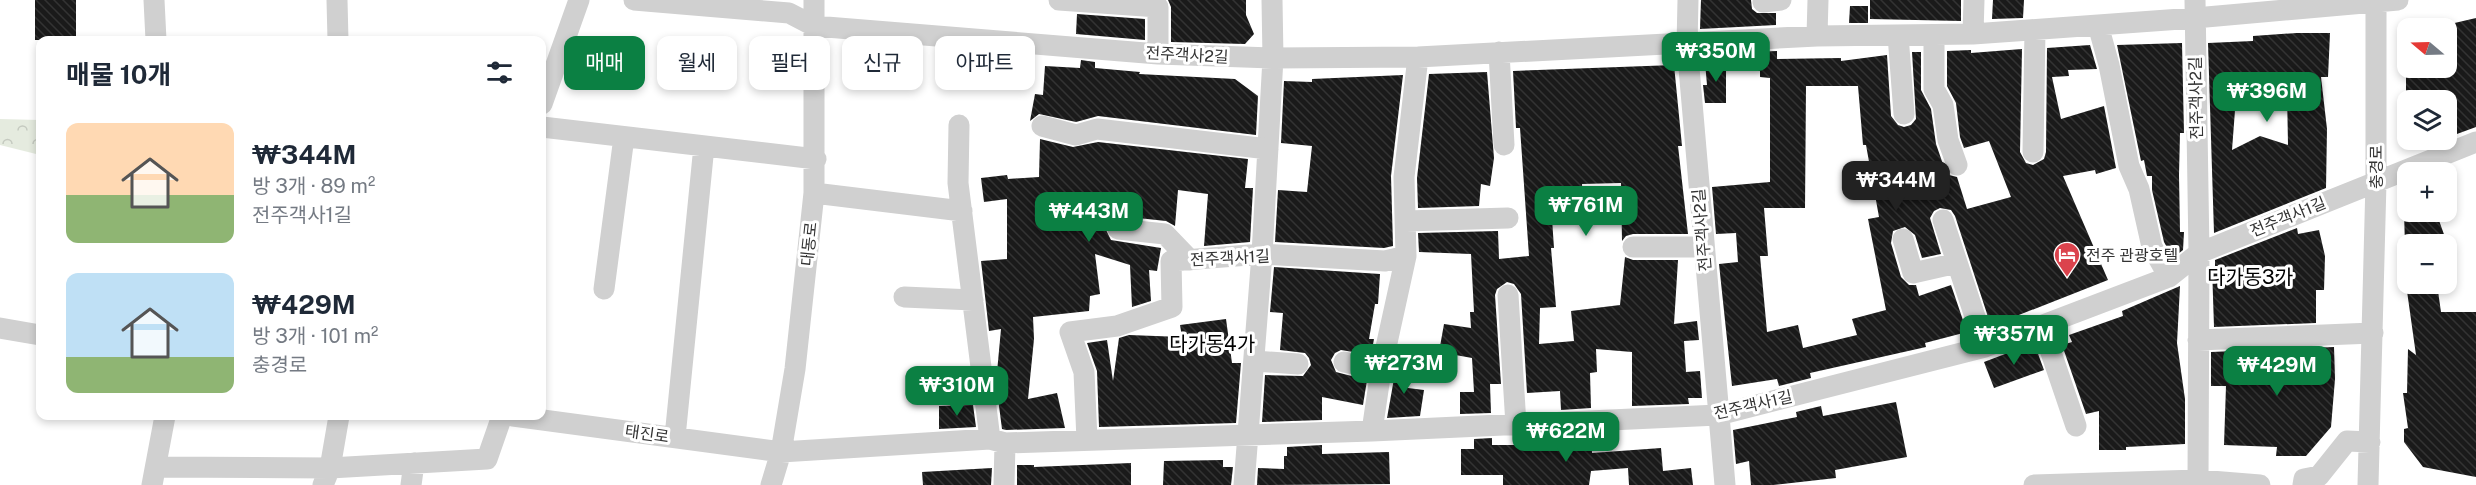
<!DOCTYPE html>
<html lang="ko">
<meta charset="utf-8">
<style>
:root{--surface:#fff;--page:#f6f6f7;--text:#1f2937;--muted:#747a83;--accent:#0b8043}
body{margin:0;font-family:"Public Sans","Noto Sans KR",sans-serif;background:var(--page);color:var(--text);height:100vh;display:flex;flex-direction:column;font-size:22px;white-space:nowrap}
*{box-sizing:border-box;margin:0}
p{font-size:20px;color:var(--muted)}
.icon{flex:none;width:33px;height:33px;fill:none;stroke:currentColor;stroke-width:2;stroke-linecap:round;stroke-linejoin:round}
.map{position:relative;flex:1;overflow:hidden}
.details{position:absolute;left:36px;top:36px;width:510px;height:384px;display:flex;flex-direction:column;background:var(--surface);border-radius:12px;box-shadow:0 3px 9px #0003}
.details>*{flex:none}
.hud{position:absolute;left:564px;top:36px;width:570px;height:54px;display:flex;gap:12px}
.needle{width:39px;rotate:289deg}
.fabs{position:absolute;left:2397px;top:18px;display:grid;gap:12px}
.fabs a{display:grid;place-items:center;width:60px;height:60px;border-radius:12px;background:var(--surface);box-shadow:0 3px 9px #0003;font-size:30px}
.price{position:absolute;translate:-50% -51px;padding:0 14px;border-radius:12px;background:var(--accent);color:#fff;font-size:20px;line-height:39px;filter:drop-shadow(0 2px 3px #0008)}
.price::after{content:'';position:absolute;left:50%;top:36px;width:18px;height:14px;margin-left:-9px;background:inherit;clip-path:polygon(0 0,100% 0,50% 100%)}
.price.active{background:#222;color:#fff}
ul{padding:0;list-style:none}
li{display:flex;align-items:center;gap:18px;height:150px;padding:0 30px}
li span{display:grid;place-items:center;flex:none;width:168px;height:120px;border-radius:12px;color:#555}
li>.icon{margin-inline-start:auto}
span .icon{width:72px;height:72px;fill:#fffc;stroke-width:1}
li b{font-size:26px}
h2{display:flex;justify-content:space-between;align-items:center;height:72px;padding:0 30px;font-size:26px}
.pill{padding:0 21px;border-radius:12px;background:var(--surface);box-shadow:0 3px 9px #0003;font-size:21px;line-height:54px}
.pill.active{background:var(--accent);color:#fff}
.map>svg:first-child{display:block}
.park{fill:url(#park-crowns)}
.building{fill:url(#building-back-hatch);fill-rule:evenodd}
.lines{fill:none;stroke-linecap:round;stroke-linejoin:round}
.minor{stroke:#d0d0d0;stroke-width:21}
.labels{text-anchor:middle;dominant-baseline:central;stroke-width:6;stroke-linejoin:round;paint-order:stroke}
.street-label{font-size:16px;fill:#333;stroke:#fff}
.poi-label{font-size:16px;fill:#333;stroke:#fff;text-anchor:start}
.quarter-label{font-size:20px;fill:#000;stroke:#fff}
</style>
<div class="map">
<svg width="2476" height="485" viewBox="0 0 2476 485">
<defs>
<pattern id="park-crowns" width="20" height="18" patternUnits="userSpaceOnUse" patternTransform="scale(1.5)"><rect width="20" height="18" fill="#e5ebdf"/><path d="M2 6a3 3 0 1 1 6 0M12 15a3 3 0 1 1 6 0" fill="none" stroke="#c5cac0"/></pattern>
<pattern id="building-back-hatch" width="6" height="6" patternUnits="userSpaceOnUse" patternTransform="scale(1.5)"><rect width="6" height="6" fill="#1a1a1a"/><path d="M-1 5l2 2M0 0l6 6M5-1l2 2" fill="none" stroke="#333"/></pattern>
</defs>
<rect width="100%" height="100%" fill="#fff"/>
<path class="park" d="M0,119L40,120V155L0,145Z"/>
<path class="building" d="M35,0H76V40H35Z
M1168,0H1246V15L1254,34L1245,44L1171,42V7Z
M1701,0H1751L1752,9L1757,13H1776V25L1700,29Z
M1870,0H1961V21L1870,19Z
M1993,0H2024L2023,18L1992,19Z
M1850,6H1868V23H1849Z
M1077,14L1145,19V40L1076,34Z
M2476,18V127L2446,138V100H2406V68H2446V25Z
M2297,33H2330L2328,77H2321L2327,129L2326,188L2214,233L2208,43L2253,41V36ZM2287,92L2288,145L2260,136L2232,150L2236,97Z
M2182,43L2184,133H2180L2179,175L2180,232H2184L2183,250L2173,258L2164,242L2152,190V176H2147L2144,160L2141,161L2117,45Z
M2090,45L2097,69L2068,70L2069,76L2052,77L2061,119L2104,106L2116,168L2096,174L2095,170L2063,176L2108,280L1991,326L1955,216L1951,210L1940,208L1934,211L1930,218L1941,254L1922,258L1915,235L1905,227L1893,231L1891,243L1901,277L1909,285H1916L1919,296L1951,285L1967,332L1925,343L1926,347L1810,373L1811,378L1779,386L1777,379L1732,386L1719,264L1738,262L1736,233L1716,234L1712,187L1770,182V78L1760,77V71H1753L1752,52L1777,51V59L1841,58V61L1887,55L1891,116L1898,125L1904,127L1911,125L1916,119L1912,52H1921V90L1931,109L1936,144L1945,170L1949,175L1957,177L1967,209L2011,197L1989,141L1964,148L1960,137L1956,103L1947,86V51L1971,50V53L2022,49L2020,152L2026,163L2033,165L2044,159L2046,152L2047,48ZM1806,86H1858L1863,145H1866L1879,217L1868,219L1886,310L1852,319L1857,335L1803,348L1798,325L1767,332L1760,256H1768L1764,208H1805Z
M1081,60L1095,62V68L1140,72L1139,74L1235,79L1258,96L1256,135L1098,116L1076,122L1039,114L1030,121L1035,94L1043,95L1045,66L1080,68Z
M1726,61V103H1705L1703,85H1707L1705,62Z
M1674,65L1682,146H1678L1688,234H1633L1626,236L1622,241L1621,183L1582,184L1583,202L1551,204L1554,248H1551L1556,307L1540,308L1539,344L1574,341L1571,311L1620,305L1625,257L1633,260H1678L1674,324L1697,321L1699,340L1684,341L1686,372L1700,371L1702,398H1688L1689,404L1632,406V352L1596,349L1597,372L1590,373L1591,408L1561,410L1560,391L1527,393L1521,294L1514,284L1507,282L1497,289L1495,295L1501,384H1490L1491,413L1460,414V392H1474L1472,358L1439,352L1444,324L1471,328L1470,312H1474L1471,254L1419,252L1418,233L1498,231L1499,259L1529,256L1520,128H1516L1513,71Z
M1487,72L1494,158L1490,186L1481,184L1479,206L1418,208L1417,178L1429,74Z
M1403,75L1391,176L1393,246L1384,248L1275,242L1278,190L1307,192L1312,146L1281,143L1284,81L1312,82V79Z
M1040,139L1073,147L1098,142L1248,159L1245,188H1253L1250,242L1204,246L1208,194L1178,190L1175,226L1166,221L1119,216L1112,218L1105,228L1111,240L1161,248L1157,271L1149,270L1151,301L1132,307L1130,265L1095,254L1100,294L1090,296L1089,311L1033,317L1034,339L1028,399L1057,393L1065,428L1006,430L1002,429L996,383L1001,329L989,331L981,261L1007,259V199L984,202L981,178L1007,175L1008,179L1039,177Z
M2404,212H2436L2446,240L2405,246Z
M2297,228L2298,234L2319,230L2325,256L2324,290H2316V323L2214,327L2212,267L2215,266V260Z
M1274,267L1380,274L1378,304H1375L1369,339H1374L1371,355L1341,350L1335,353L1331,360L1336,372L1367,380L1363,405L1322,397V420L1262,422L1265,375L1303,376L1311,365L1309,358L1305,353L1280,350L1283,313L1270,312Z
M2406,284H2437L2441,312H2476V477L2423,467L2404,442V429L2408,428L2403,393H2407L2408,349L2416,355Z
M2180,286L2177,343L2185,399V444L2126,447V450H2099V411L2086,414L2062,345L2072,342L2069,335L2123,316L2122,311Z
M1226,319L1232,363H1241L1236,423L1099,427L1097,371L1087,343L1107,340L1113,381L1119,338L1129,335L1182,337L1180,325Z
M2034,343L2044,370L1994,388L1984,362Z
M1400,345H1405L1400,387L1424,390L1420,416L1387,418Z
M2334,347L2335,379L2331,427L2306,456H2276L2277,447L2224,445L2226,386H2211V352Z
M1896,402L1907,457L1835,470L1836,478L1773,485H1751L1749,461L1736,464L1733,430L1797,417L1796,412L1821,406L1823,416Z
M973,405L976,427L939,429V406Z
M1591,434L1592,453L1661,448L1663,471L1691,468L1693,485H1629L1628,468L1591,471L1589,485H1503V475H1461V449H1474V439L1492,438V445H1531L1562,442V435Z
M1322,445V454L1389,452L1390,484L1257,485L1258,468L1284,469V456H1287V447Z
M1223,460V467H1233L1231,485H1163L1164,461Z
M1131,463V485H1017V465H1034V467Z
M992,468L991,485H923L922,472Z"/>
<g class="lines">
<path class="minor" d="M154,0L156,40
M337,0L338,40
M634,0L789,13L814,26L1158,54L1273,58L1418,57L1817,36L1973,34L2195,18L2398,0
M1059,0L1158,7V54
M1688,0L1687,45L1725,485
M2195,0L2199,253L2198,480
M1763,2L1781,0
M2098,25L2109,65L2129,166L2139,189L2152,247L2169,277
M1973,34L1974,0
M1898,35L1904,114
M1934,35V89L1943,105L1948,140L1957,165
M1817,36L1818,0
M1499,52L1504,145
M542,104L579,0
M959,125L958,183L990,439
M1042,126L1076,135L1097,129L1268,149
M542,127L816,159
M2033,152L2035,30
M814,193L962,211
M1943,220L1985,347
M1406,221L1508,218
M1118,229L1165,234L1190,260
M1903,239L1913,273L1957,263
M1633,247H1703
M604,289L624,137
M1508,295L1516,425
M904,297L973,300
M2042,326L2076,426
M0,328L40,335
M2198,340L2373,333
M1254,361L1298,364
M1344,362L1381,370
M513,416L781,452L990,439L1005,443L1372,431L1718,415L1985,347L2169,277L2199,253L2476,142
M1372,431L1381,370L1406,256L1404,177L1418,57
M675,437L704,146
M1087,440L1084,372L1070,332L1117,326L1172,307L1171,261L1262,254L1385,261L1406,256
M156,467L330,468L487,459L502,416
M152,485L165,416
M323,485L330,468L339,416
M411,485L414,463
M771,485L781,452L795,369L814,193V0
M1004,485L1005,443
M1244,485L1262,254L1273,58L1272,0
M2034,485L2198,480L2260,485
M2303,485L2304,479L2319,476L2347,441L2370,442
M2368,485L2376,182V0"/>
</g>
<defs>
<g id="hotel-pin" transform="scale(1.35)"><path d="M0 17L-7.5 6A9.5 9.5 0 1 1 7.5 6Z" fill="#db434d" stroke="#fff"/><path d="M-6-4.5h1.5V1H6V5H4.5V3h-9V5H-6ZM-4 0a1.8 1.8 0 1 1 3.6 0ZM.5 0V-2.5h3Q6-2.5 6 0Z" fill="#fff"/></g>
</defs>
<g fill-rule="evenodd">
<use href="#hotel-pin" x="2067" y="255"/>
</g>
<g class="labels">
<g class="street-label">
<text transform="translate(1187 55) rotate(3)">전주객사2길</text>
<text transform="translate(2196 98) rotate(-91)">전주객사2길</text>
<text transform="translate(2376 167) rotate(-90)">충경로</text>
<text transform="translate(2288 217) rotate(-22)">전주객사1길</text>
<text transform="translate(1702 230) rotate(-95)">전주객사2길</text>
<text transform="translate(809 244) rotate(-84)">대동로</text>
<text transform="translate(1230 258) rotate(-3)">전주객사1길</text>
<text transform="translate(1753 405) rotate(-13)">전주객사1길</text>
<text transform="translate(647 434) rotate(8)">태진로</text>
</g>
<g class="poi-label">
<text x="2086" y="255">전주 관광호텔</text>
</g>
<g class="quarter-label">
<text x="2250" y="277">다가동3가</text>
<text x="1212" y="344">다가동4가</text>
</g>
</g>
</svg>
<div class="fabs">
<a><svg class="needle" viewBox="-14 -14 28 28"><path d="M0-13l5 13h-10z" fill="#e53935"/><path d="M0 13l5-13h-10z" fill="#747a83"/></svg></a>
<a><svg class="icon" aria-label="layers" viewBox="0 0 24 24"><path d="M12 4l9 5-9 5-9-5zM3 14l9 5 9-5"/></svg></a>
<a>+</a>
<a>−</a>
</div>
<b class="price" style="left:1716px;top:83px">₩350M</b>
<b class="price" style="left:2267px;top:123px">₩396M</b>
<b class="price active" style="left:1896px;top:212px">₩344M</b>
<b class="price" style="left:1586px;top:237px">₩761M</b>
<b class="price" style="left:1089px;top:243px">₩443M</b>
<b class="price" style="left:2014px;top:366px">₩357M</b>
<b class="price" style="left:1404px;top:395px">₩273M</b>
<b class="price" style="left:2277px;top:397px">₩429M</b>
<b class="price" style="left:957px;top:417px">₩310M</b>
<b class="price" style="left:1566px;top:463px">₩622M</b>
<div class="hud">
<a class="pill active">매매</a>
<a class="pill">월세</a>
<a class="pill">필터</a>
<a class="pill">신규</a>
<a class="pill">아파트</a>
</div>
<section class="details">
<h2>매물 10개<svg class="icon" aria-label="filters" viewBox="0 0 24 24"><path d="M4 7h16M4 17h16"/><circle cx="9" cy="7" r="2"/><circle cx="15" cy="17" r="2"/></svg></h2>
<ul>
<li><span style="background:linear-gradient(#ffd9b3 60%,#8fb573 0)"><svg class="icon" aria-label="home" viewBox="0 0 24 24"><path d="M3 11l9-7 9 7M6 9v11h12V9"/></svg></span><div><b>₩344M</b><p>방 3개 · 89 m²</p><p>전주객사1길</p></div></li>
<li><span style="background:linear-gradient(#bfe0f5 70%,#8fb573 0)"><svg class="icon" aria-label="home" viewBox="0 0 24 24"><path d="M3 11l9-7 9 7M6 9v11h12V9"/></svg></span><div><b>₩429M</b><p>방 3개 · 101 m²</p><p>충경로</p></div></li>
</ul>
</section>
</div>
